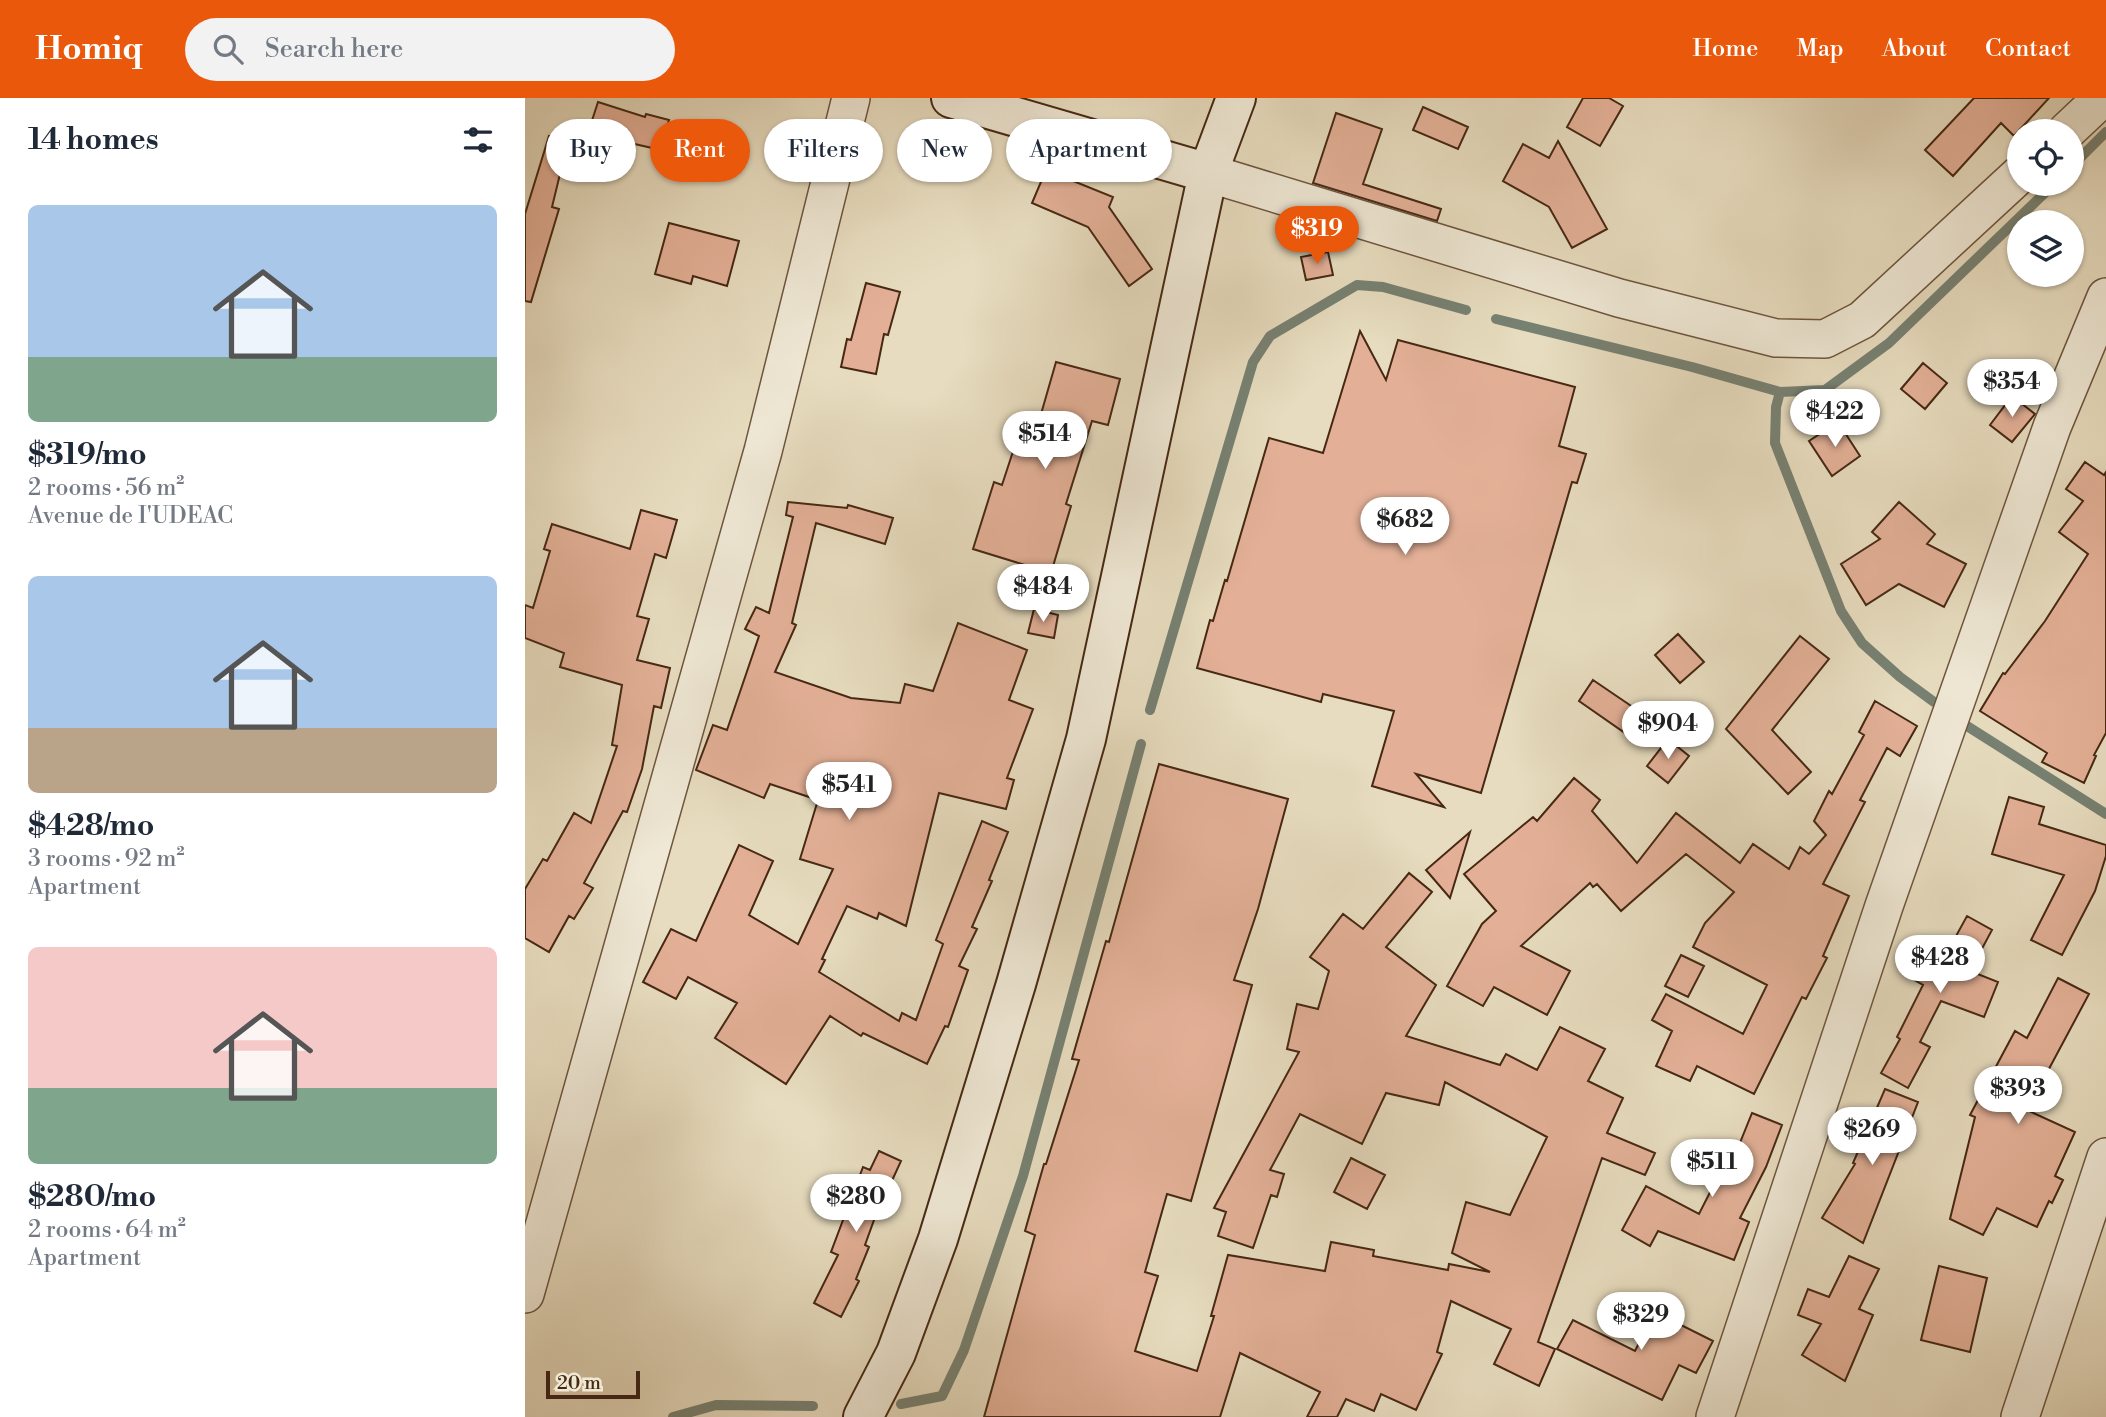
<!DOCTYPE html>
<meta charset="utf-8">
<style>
:root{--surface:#fff;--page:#f2f2f3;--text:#1f2937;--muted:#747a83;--accent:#ea580c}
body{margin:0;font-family:"Libre Bodoni",serif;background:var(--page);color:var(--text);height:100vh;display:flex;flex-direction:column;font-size:26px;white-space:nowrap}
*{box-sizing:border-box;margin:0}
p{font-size:23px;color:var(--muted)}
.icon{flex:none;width:38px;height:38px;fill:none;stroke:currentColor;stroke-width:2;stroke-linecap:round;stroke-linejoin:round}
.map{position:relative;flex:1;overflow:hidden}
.details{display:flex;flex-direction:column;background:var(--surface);width:525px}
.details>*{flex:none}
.banner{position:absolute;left:21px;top:21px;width:665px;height:63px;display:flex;gap:14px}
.fabs{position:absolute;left:1482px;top:21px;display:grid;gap:14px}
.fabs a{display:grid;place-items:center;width:77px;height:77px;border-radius:50%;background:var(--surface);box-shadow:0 2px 5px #0004;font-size:35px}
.scale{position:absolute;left:21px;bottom:18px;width:94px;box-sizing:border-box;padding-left:7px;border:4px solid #462813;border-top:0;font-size:19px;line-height:24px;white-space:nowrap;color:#462813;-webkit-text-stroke:5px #efe8d5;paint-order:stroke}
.price{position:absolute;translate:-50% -60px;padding:0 16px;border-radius:24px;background:#fff;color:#222;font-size:23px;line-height:46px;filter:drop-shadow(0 2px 4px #0008)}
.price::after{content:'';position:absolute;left:50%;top:42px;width:21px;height:16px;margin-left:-10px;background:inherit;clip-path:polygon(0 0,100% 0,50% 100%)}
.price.selected{background:var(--accent);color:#fff}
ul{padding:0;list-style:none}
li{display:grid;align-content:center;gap:14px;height:371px;padding:0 28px}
li span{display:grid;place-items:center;height:217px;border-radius:10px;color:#555}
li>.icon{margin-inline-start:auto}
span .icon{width:126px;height:126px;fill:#fffc;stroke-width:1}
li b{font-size:30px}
h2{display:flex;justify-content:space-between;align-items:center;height:84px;padding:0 28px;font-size:30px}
.tag{padding:0 24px;border-radius:32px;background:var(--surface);box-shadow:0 2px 5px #0004;font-size:24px;line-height:63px}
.tag.selected{background:var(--accent);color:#fff}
header{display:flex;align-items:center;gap:42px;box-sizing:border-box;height:98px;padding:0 35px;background:var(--accent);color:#fff}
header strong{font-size:33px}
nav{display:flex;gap:38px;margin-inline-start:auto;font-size:24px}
.search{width:490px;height:63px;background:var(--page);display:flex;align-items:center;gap:18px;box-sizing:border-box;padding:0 24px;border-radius:38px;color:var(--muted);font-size:26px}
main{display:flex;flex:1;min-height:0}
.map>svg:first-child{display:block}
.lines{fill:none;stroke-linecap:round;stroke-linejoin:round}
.stream{stroke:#778172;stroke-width:10}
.building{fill:#e3b097;stroke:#462813;stroke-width:2}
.street-casing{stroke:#6e553e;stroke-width:40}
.secondary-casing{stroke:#462813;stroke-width:42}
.street{stroke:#efe8d5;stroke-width:37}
.secondary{stroke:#efe8d5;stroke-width:38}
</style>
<header>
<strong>Homiq</strong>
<div class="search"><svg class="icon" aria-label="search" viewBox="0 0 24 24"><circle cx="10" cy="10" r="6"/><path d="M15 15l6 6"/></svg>Search here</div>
<nav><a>Home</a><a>Map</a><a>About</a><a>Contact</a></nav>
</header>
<main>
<section class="details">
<h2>14 homes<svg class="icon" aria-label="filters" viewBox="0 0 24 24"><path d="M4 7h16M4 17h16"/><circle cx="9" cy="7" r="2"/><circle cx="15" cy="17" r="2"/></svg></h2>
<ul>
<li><span style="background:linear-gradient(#a9c7e8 70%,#7fa58c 0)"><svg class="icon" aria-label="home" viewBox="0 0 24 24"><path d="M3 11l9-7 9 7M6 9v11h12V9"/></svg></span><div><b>$319/mo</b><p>2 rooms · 56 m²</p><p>Avenue de I'UDEAC</p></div></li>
<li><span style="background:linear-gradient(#a9c7e8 70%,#b9a48a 0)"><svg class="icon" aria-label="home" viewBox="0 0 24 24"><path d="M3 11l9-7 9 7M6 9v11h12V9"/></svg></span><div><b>$428/mo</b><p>3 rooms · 92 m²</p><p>Apartment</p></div></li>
<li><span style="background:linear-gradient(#f6c9c9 65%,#7fa58c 0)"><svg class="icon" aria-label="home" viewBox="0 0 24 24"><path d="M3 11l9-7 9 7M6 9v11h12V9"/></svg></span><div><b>$280/mo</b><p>2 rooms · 64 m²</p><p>Apartment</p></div></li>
</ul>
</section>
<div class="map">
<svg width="1581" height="1319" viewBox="0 0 1581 1319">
<rect width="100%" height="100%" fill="#e7dcbf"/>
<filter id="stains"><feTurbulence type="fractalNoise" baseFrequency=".00286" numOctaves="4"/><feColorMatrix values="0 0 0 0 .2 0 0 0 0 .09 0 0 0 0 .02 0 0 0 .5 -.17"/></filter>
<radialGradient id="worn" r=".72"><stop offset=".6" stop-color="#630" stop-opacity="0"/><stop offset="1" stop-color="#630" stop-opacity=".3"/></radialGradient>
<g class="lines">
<path class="stream" d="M1547,68L1581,34
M971,221L1167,269L1255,294L1300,292L1364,245L1529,86
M1255,294L1251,309L1250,345L1316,513L1337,545L1375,579L1409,604
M625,612L728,264L745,238L832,187L858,189L941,212
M1442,628L1581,716
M376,1306L417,1298L439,1252L498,1078L616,646
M148,1319L191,1307L288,1308"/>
</g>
<path class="building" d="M1058,0H1084L1098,8L1075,48L1042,29Z
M1449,0H1524L1489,38L1476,25L1428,78L1400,52Z
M73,4L120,19L121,16L144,22L136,52L105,45L102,54L61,41Z
M898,9L943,29L933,51L888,32Z
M811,15L857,31L838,86L916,111L912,123L788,85Z
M24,38L43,43L27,109L34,111L6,204L0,203V116Z
M1033,43L1082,131L1047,150L1024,109L978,83L998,46L1024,60Z
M521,72L588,99L584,109L627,171L604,188L563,129L507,105Z
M144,125L214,143L202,188L168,178L166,186L130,176Z
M803,154L808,177L781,182L776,159Z
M341,185L375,194L363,237L359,236L351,276L316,269L322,241L326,242Z
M835,233L861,282L873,242L1050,289L1034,348L1061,356L1052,385L1047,384L956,695L891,676L919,709L847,688L869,613L798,596L796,604L672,570L685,522L688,523L700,482L702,483L744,340L798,355Z
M531,264L595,281L583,327L567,323L541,406L546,408L526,475L448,451L469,384L477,387L495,332L510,337Z
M1398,265L1422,285L1400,311L1376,291Z
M1487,298L1510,316L1487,344L1465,327Z
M1313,324L1335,358L1307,378L1284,343Z
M1560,364L1579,377L1581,374V635L1569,657L1571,658L1559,685L1517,664L1522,655L1455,613L1478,575L1480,576L1520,523L1563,456L1534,434L1558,403L1541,391Z
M263,404L322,410L323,407L368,420L360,446L291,425L267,525L271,527L250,574L326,600L375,605L380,586L408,593L433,525L502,552L484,602L508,611L482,680L489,682L481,711L414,695L381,828L354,815L352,821L322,808L297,861L300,862L294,874L374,923L377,915L391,922L418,846L411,842L457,723L483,734L464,782L467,783L447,829L452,831L434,868L443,872L423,929L420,928L402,966L338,935L336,938L305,918L261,986L190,940L212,905L163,879L151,901L118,884L146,831L171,843L214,747L248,763L224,817L273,846L308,771L275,761L293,702L245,686L239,700L171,672L188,627L202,632L234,538L220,531L231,509L244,515L268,419L261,417Z
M1374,404L1410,436L1402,446L1441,466L1419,509L1374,486L1341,507L1316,466L1355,441L1347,434Z
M116,412L152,422L141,460L130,456L112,518L124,521L112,562L145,570L136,610L129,608L117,671L102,714L98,713L59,785L68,790L49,821L44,818L24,854L0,840V791L18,761L22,763L49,715L66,725L92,648L87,647L97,587L35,569L39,555L0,540V507L8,510L25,453L19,451L27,426L105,451Z
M509,511L533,517L529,540L503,535Z
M1153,536L1179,564L1155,585L1130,557Z
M1275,538L1304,561L1247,632L1286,674L1263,696L1201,631Z
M1068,582L1115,614L1100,635L1054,603Z
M1350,603L1392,628L1375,658L1362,650L1335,702L1340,704L1298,786L1324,798L1298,858L1302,860L1281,901L1277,899L1229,996L1172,968L1165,983L1131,968L1147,933L1127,922L1141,896L1218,936L1242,887L1168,849L1180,825L1209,794L1161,756L1096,813L1072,786L1068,789L1065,785L996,848L1045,873L1022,917L969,889L958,908L922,888L957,826L971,813L939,776L1008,719L1012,723L1049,680L1075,702L1067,713L1112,765L1151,715L1215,765L1228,746L1264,771L1275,749L1284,756L1301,737L1289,723L1304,693L1307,696L1339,637L1334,634Z
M1143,641L1164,658L1143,685L1122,668Z
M634,666L763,701L733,811L709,882L727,887L666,1103L642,1096L620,1174L633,1178L610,1253L672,1273L689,1218H686L703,1157L800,1173L806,1144L849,1152L848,1158L923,1172L924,1166L965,1174L927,1155L941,1104L985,1117L1022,1039L920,984L914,1007L861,995L837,1046L775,1016L745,1072L759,1076L752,1099L746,1097L728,1150L693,1138L701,1114L689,1110L774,954L762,951L772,906L793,911L804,873L785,859L818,816L838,831L884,775L907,794L861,849L911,887L881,938L975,967L981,956L1012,972L1035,929L1080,951L1063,983L1098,1000L1082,1035L1130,1055L1120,1077L1077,1060L1013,1244L1030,1251L1014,1288L969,1266L986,1231L926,1203L912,1254L917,1256L891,1312L856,1296L849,1313L821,1301L812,1319H782L795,1294L715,1255L695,1319H459L510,1137L500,1133L519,1066H521L554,962L547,961L581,843L584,844Z
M1484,699L1519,709L1514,726L1581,747V758L1570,793L1537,857L1506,842L1539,777L1467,756Z
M945,734L925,800L901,772Z
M1442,818L1467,832L1445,873L1473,884L1459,919L1416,903L1395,944L1405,949L1383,990L1356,975L1375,941L1372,939L1398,887L1377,875L1393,846L1419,860Z
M1156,857L1179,868L1163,899L1140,888Z
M1533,880L1564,896L1502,1012L1550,1034L1530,1078L1538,1082L1527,1105L1524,1103L1512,1129L1472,1110L1458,1137L1425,1121L1450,1019L1445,1017L1490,933L1502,940Z
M1360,991L1393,1004L1338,1145L1297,1120L1330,1066L1328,1065Z
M1227,1015L1257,1027L1241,1069L1215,1120L1224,1124L1209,1162L1133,1133L1125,1148L1097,1132L1121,1088L1174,1116L1203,1059L1208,1062Z
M354,1053L376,1063L365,1087L362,1086L340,1147L344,1149L331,1181L334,1183L316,1219L289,1205L313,1157L306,1154L338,1069L345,1072Z
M826,1060L860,1077L842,1111L809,1094Z
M1324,1158L1354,1171L1334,1211L1348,1217L1320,1283L1277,1257L1296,1226L1273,1217L1283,1191L1304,1199Z
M1414,1168L1462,1180L1445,1254L1396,1242Z
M1136,1203L1157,1215L1152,1225L1188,1243L1171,1275L1154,1267L1137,1302L1032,1251L1048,1222L1110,1253Z"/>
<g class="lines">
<g class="street-casing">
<path id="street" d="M1542,33L1577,0
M683,75L1094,200L1251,240L1300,241L1337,222L1494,77
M0,1196L238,353L326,0
M1190,1319L1359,808L1527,329L1581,199
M1495,1319L1581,1059"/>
</g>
<g class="secondary-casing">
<path id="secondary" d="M426,0L683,75
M338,1319L371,1255L413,1141L491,886L561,641L683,75L711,0"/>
</g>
<use href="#street" class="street"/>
<use href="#secondary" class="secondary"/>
</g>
<rect width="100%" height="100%" filter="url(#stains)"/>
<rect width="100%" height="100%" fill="url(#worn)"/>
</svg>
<div class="fabs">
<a><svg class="icon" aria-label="locate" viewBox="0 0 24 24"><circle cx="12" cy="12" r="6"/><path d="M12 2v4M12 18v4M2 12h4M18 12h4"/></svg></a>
<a><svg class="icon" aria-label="layers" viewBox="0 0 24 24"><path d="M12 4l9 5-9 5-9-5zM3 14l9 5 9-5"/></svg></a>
</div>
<div class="scale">20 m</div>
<b class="price selected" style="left:792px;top:168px">$319</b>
<b class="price" style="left:1487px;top:321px">$354</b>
<b class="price" style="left:1310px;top:351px">$422</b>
<b class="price" style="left:520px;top:373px">$514</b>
<b class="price" style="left:880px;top:459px">$682</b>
<b class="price" style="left:518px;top:526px">$484</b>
<b class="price" style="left:1143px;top:663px">$904</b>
<b class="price" style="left:324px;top:724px">$541</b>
<b class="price" style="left:1415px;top:897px">$428</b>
<b class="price" style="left:1493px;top:1028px">$393</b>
<b class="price" style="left:1347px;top:1069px">$269</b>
<b class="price" style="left:1187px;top:1101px">$511</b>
<b class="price" style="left:331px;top:1136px">$280</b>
<b class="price" style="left:1116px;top:1254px">$329</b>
<div class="banner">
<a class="tag">Buy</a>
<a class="tag selected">Rent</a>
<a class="tag">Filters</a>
<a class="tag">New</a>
<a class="tag">Apartment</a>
</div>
</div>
</main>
